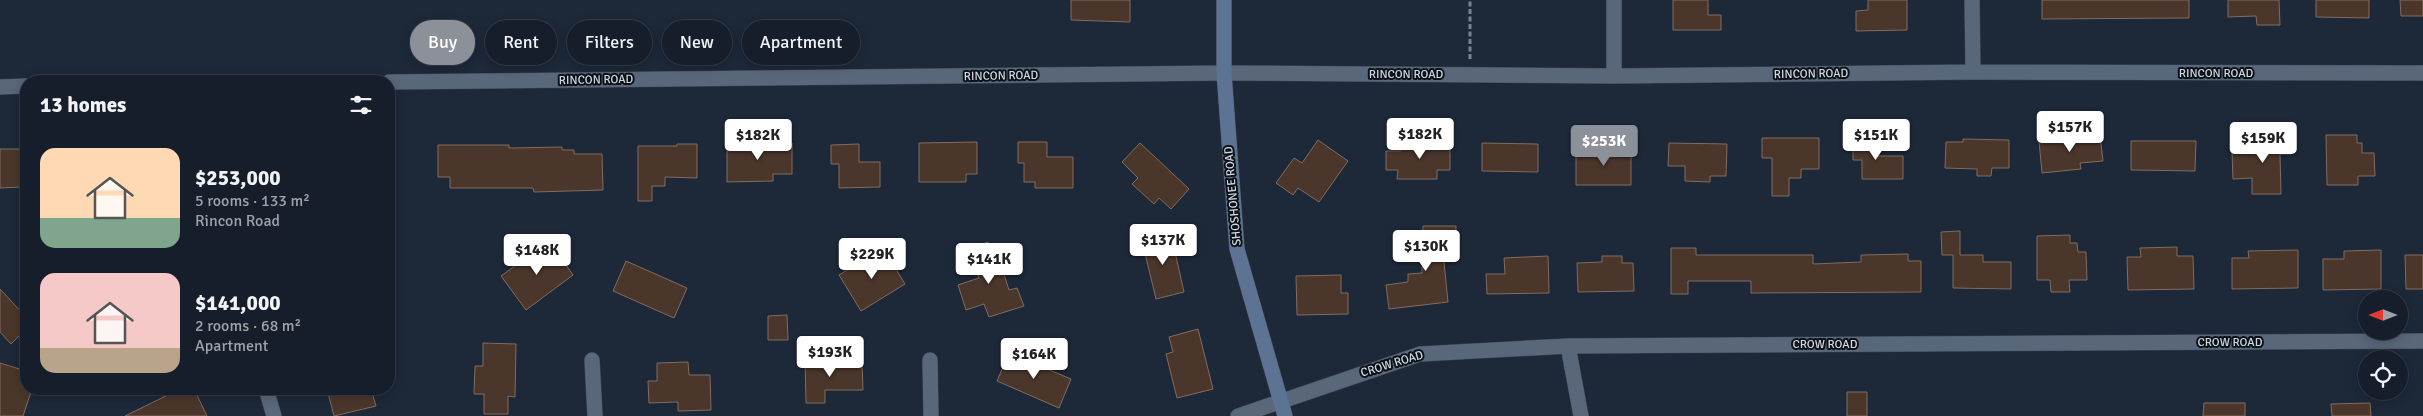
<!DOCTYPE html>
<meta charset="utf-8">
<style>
:root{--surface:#161e2b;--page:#232b37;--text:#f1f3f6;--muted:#9ea2a9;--line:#353c47;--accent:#8c9099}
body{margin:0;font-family:Signika,sans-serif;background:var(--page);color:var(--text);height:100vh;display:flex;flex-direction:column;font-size:19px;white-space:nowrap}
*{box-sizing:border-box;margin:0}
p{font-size:16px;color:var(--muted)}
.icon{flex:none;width:28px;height:28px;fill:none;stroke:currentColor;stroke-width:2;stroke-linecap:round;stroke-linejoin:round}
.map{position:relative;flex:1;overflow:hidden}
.panel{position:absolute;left:20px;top:75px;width:375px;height:320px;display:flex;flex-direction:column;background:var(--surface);border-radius:20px;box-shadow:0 2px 12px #0003,0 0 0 1px var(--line)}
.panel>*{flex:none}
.top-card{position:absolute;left:410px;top:20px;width:475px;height:45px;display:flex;gap:10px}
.needle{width:32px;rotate:270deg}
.buttons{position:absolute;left:2358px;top:290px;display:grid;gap:10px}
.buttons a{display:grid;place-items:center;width:50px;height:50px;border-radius:50%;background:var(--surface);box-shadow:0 2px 12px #0003,0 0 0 1px var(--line);font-size:25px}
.price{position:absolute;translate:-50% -42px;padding:0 11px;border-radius:5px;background:#fff;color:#222;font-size:16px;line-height:32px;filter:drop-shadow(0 1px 2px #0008)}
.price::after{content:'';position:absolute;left:50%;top:30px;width:15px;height:11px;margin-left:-8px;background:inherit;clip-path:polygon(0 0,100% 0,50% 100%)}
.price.on{background:var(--accent);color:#fff}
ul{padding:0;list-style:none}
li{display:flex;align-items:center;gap:15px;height:125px;padding:0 20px}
li span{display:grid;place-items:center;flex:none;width:140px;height:100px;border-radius:15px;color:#555}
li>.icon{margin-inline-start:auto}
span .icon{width:60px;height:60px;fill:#fffc;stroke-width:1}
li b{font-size:21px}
h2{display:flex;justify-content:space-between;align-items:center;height:60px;padding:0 20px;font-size:21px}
.tag{padding:0 18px;border-radius:22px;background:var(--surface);box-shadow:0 2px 12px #0003,0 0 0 1px var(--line);font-size:18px;line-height:45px}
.tag.on{background:var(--accent);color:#fff}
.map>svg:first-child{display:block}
.building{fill:#4a362b;stroke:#826c5f}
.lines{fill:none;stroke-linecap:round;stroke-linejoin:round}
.street-casing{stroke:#3c4553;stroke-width:16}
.secondary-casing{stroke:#3c4553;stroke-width:16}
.path{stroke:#7a8391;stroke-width:3;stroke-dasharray:5 2.5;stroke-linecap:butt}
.street{stroke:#59677a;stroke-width:15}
.secondary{stroke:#5d7393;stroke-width:15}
.labels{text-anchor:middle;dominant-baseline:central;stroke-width:4;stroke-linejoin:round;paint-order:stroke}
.street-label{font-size:12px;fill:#d1d8e3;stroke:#0c1118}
</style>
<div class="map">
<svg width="2423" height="416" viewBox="0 0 2423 416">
<rect width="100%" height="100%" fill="#1d2839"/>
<path class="building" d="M1071,0H1130V22L1071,20Z
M1673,0H1708V15H1721V30H1673Z
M1868,0H1907V30L1856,31V11L1868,10Z
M2042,0H2189V18L2042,19Z
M2228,0H2279L2280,25H2257L2256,16L2228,17Z
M2316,0H2369V18L2316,17Z
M2400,0H2423V16H2401Z
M2258,134H2290L2291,154H2280L2281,194H2252V178L2233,179L2232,153H2258Z
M2100,135L2103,161L2080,163L2081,169L2042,173L2039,141Z
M2326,135H2357V143H2362V153H2374L2375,176H2358V185H2327Z
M1853,137H1873V156H1903V179H1862V160H1853Z
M1762,138H1819V169H1801V178H1789V196H1772V158H1762Z
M1963,139L2009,140V168H1992L1991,176H1977V169L1945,168L1946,142H1963Z
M1318,140L1348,161L1319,202L1298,188L1293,195L1276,183L1294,158L1302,163Z
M1423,140H1450V170H1437V179H1397L1398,170H1386V151H1401V145L1423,146Z
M2131,141H2196L2195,171L2131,170Z
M977,142V174H966V182H919V143Z
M1018,142H1047V157H1073V188H1035V182H1024V163H1018Z
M727,143H792V174H773V181L727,182Z
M1140,143L1189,189L1171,209L1159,198L1154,204L1132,184L1138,178L1122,162Z
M1482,143L1538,144V172L1482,171Z
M1669,143L1727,144L1726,176H1710V182L1685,181V166H1668Z
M677,144H697V178L665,177V186H652V201H638V146H677Z
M859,144V162H880V187L839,188V164H831V145Z
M438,145H509V148L562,147V150H574V154H602L603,190L534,192L533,188H450V177H438Z
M1576,148H1631V185H1576Z
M0,149H26V178H21V187L0,188Z
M1423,226H1456L1455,252H1443L1448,302L1389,309L1386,285L1408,282V274L1422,273Z
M1960,231V255H1983V262H2011V289L1953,288V255H1942L1941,232Z
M1171,234L1184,292L1156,299L1142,241Z
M2070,235V243H2077L2078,252H2086L2087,280H2069L2070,292H2051L2050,280H2037V236Z
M549,241L573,275L526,310L501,276Z
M988,242L1000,272L1003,271L1009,290L1017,288L1024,306L989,317L984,304L966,310L958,285L979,278L968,249Z
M2177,247V256H2193L2194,289L2128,290L2127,257H2141L2140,248Z
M883,248L905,284L861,311L839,275Z
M1671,248H1696V255H1813V264L1861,262V255L1908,254V261H1921V292L1751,293V281H1688V294H1671Z
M2298,250V288L2232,289V258H2249L2248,251Z
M2381,250V289L2323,290V259H2344V251Z
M2405,255H2423V289H2406Z
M1548,256L1549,293L1487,294L1486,274H1505L1504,258Z
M1602,256H1622V263H1633L1634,291L1578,292L1577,263L1602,262Z
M626,261L687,288L674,318L613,291Z
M1341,275V293H1348V314L1297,315L1296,276Z
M0,289L26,317V329L11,344L0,332Z
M787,315L788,340H768V316Z
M1198,329L1213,389L1177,398L1166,354L1173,352L1169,337Z
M483,343L516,344L515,397L508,396V414H484V394H474L475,366H483Z
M1009,353L1071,379L1059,408L997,381Z
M831,356V364L862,363L863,390H825V403H806L805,357Z
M688,362L689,375H710L711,410L678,411V402L649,403L648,381H657V363Z
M0,363L26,371V389H32L23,416H0Z
M180,389H194L207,416H125Z
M327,389H371L376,406L334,416Z
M1847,392H1867V416H1847Z
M2204,403H2245V416H2203Z
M2370,403L2371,416H2332L2331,404Z"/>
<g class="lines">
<g class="street-casing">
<path id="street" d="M1972,0L1973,72
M1614,76V0
M389,82L1224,73L1614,76L1973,72L2423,73
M0,87L26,86
M1568,346L1581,416
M592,360L595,416
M930,360L931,416
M266,389L274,416
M1238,416L1420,354L1568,346L2423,341"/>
</g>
<g class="secondary-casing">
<path id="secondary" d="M1224,0V73L1237,249L1285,416"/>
</g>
<path class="path" d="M1470,59V0"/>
<use href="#street" class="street"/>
<use href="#secondary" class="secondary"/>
</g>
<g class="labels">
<g class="street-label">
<text x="2216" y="73">RINCON ROAD</text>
<text x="1406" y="74">RINCON ROAD</text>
<text transform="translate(1811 74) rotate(-1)">RINCON ROAD</text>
<text transform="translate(1001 76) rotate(-1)">RINCON ROAD</text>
<text transform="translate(596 80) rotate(-1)">RINCON ROAD</text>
<text transform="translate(1233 196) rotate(-95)">SHOSHONEE ROAD</text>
<text x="2230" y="342">CROW ROAD</text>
<text x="1825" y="344">CROW ROAD</text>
<text transform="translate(1392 364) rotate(-17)">CROW ROAD</text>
</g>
</g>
</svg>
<div class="buttons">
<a><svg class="needle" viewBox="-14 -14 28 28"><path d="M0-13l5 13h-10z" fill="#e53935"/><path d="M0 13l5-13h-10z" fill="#9ea2a9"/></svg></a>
<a><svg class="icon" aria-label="locate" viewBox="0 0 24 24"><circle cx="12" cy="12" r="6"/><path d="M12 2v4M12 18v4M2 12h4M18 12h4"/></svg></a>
</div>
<b class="price" style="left:2070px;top:153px">$157K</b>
<b class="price" style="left:1420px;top:160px">$182K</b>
<b class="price" style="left:758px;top:161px">$182K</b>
<b class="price" style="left:1876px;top:161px">$151K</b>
<b class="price" style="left:2263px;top:164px">$159K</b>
<b class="price on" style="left:1604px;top:167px">$253K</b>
<b class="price" style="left:1163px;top:266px">$137K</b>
<b class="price" style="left:1426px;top:272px">$130K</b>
<b class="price" style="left:537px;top:276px">$148K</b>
<b class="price" style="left:872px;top:280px">$229K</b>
<b class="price" style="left:989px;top:285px">$141K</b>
<b class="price" style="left:830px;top:378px">$193K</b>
<b class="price" style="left:1034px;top:380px">$164K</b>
<div class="top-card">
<a class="tag on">Buy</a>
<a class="tag">Rent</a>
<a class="tag">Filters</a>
<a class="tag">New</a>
<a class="tag">Apartment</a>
</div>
<section class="panel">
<h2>13 homes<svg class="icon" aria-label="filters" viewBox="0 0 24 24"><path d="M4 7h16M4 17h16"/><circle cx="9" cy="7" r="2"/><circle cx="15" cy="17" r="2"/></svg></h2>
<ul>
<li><span style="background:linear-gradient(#ffd9b3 70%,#7fa58c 0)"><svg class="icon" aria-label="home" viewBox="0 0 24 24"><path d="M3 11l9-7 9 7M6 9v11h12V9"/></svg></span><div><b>$253,000</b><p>5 rooms · 133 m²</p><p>Rincon Road</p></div></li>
<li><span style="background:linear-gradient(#f6c9c9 75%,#b9a48a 0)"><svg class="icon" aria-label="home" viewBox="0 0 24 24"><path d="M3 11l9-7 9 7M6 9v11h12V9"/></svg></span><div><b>$141,000</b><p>2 rooms · 68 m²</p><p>Apartment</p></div></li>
</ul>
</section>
</div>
